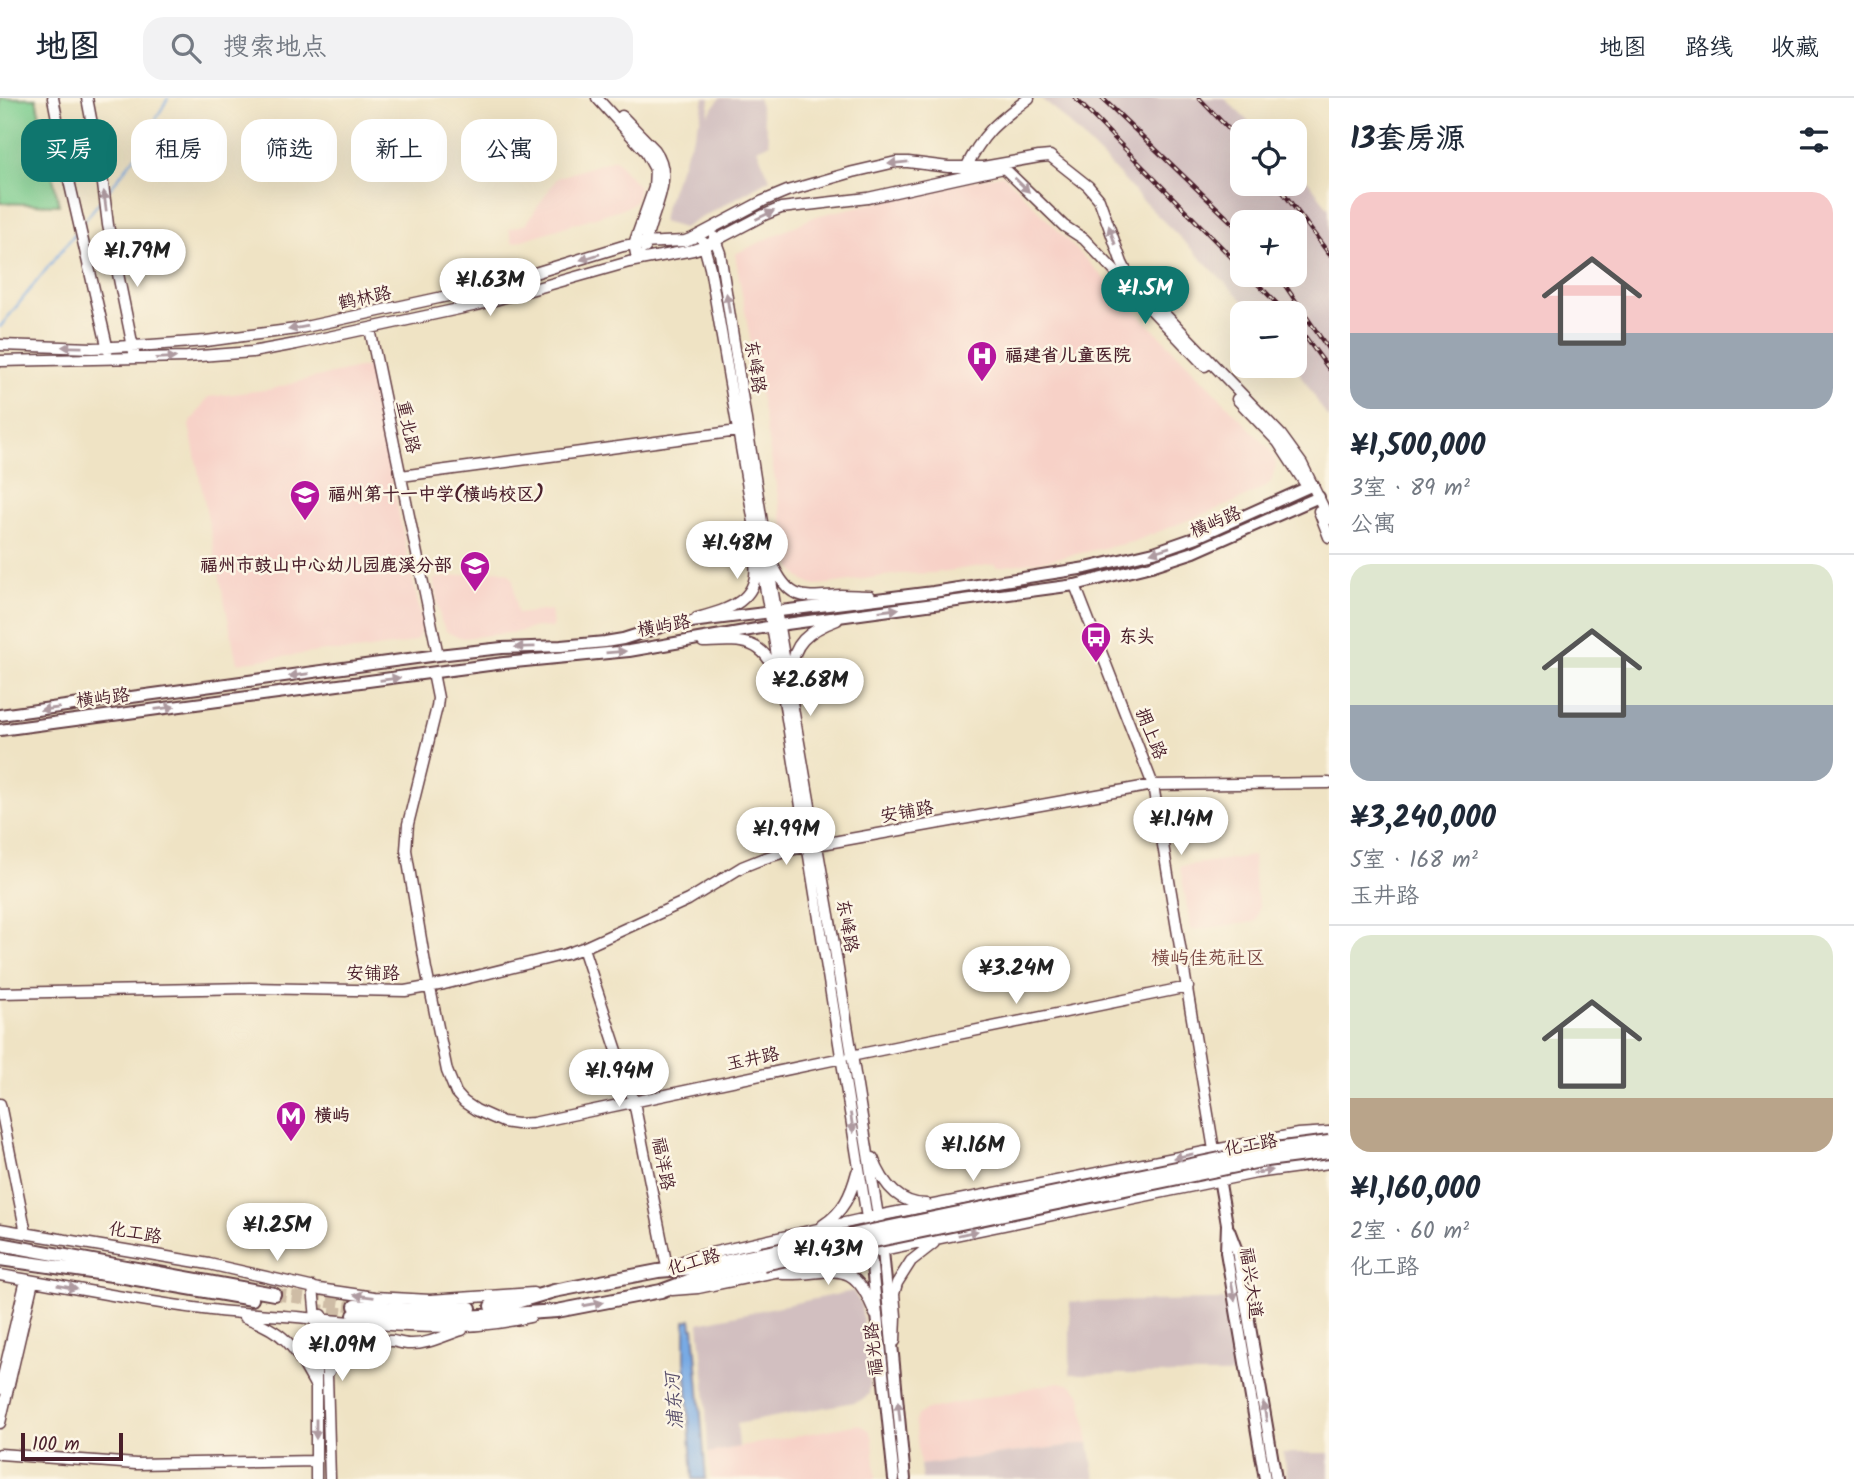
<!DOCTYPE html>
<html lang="zh">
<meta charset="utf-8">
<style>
:root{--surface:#fff;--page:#f2f2f3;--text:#1f2937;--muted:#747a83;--line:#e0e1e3;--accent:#0f766e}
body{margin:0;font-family:Kalam,"LXGW WenKai TC",sans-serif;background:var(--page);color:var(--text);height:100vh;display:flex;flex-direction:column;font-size:26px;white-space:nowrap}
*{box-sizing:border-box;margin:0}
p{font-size:23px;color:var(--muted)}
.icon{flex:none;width:38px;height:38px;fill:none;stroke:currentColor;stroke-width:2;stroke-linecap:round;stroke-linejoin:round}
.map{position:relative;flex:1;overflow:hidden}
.side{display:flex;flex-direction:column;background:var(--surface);width:525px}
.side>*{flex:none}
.hud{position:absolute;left:21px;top:21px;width:665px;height:63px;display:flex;gap:14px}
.buttons{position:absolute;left:1230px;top:21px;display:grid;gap:14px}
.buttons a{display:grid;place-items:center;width:77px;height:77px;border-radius:14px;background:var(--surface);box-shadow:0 7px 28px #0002;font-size:35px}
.scale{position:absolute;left:21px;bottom:18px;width:102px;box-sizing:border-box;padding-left:7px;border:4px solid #4a1f2b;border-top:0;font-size:19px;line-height:24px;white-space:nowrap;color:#4a1f2b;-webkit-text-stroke:5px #fcf5e5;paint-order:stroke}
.price{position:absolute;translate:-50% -60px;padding:0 16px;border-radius:24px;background:#fff;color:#222;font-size:23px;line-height:46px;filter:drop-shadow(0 2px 4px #0008)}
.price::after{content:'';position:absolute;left:50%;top:42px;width:21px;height:16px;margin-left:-10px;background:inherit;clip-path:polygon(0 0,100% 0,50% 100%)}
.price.on{background:var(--accent);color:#fff}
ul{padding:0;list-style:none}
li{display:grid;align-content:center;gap:14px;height:371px;padding:0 21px}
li+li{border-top:2px solid var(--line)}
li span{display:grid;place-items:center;height:217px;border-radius:21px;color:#555}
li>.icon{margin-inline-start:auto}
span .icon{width:126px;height:126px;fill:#fffc;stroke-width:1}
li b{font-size:30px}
h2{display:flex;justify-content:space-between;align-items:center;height:84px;padding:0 21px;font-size:30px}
.pill{padding:0 24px;border-radius:21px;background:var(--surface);box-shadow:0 7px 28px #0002;font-size:24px;line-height:63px}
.pill.on{background:var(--accent);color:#fff}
header{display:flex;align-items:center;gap:42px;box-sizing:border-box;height:98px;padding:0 35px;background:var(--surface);border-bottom:2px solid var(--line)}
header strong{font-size:33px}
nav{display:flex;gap:38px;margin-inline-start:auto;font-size:24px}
.search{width:490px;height:63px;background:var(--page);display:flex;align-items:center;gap:18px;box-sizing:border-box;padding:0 24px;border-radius:21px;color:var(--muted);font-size:26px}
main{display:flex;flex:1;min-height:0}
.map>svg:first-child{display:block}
.built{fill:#f7d1c7}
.industrial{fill:#d2bfc0;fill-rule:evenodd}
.green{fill:#7dce8f;stroke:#64765d;stroke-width:2}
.water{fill:#78aae4;stroke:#616488;stroke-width:2}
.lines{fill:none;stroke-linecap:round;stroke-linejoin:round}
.stream{stroke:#78aae4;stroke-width:2}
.highway-tunnel{stroke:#cebca5;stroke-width:12;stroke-dasharray:12 6;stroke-linecap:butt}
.secondary-casing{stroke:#633c42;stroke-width:13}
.primary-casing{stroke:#633c42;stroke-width:14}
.highway-casing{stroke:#633c42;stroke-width:16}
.secondary{stroke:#fff;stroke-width:10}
.primary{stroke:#fff;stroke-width:10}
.highway{stroke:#fff;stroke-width:12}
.rail-casing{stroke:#4a1f2b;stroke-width:4.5}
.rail{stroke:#fcf5e5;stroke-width:2;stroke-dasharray:5;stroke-linecap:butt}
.highway-bridge-casing{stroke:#633c42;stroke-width:16;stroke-linecap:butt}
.highway-bridge{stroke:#fff;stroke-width:12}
.oneway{fill:#ae9aa0}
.labels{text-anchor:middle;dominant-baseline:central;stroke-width:5;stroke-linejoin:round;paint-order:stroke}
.street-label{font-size:18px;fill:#4a1f2b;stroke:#fcf5e5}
.poi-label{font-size:18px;font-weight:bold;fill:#4a1f2b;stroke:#fcf5e5;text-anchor:start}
.neighbourhood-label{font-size:19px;fill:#7b4944;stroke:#fcf5e5}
.water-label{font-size:19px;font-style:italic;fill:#5a506c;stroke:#fcf5e5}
</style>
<header>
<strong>地图</strong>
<div class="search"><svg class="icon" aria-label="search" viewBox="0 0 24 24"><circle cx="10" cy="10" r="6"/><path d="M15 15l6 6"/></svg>搜索地点</div>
<nav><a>地图</a><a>路线</a><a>收藏</a></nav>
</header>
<main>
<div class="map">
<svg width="1329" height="1381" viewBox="0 0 1329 1381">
<rect width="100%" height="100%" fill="#fcf5e5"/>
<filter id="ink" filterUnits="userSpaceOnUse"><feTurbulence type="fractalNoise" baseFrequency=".0143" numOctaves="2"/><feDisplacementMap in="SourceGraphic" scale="14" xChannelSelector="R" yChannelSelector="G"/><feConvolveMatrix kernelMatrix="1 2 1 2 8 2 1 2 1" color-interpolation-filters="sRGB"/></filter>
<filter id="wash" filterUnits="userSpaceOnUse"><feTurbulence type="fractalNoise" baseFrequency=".00686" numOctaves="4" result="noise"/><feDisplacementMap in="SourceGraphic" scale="28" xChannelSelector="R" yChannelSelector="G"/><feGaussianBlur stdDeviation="1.57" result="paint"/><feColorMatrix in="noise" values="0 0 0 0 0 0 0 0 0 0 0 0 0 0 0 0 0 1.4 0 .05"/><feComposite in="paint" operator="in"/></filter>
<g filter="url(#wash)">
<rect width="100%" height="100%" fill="#efe3c4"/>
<path class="built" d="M615,61L639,89L636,102L633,105L627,109L513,145L509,131L526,126L557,80Z
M1003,76L1267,348L1274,358L1276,367L1271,384L1265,389L1235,404L1132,444L1053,461L997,469L995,466L934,475L899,476L828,486L816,487L806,484L799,479L790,467L735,156L816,118Z
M368,268L421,520L422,531L419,537L416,542L404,546L356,553H325L237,565L189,327L208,299L272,291L304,282Z
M498,472L508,475L513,480L516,509L518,516L551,512L553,530L536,529L518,534L463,540L453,537L446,533L441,523L433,481Z
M1253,758L1255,791L1259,806L1257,821L1254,824L1191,832L1180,768Z
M1059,1284L1072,1287L1081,1297L1089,1345L920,1367L915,1325L918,1317L924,1313L934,1310Z
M859,1326L869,1332L873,1340L876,1381H711L708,1355Z"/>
<path class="industrial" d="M704,0H710L708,17L720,0H758L770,45L757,51L770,81L683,130L662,124L664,113L675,82L700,22Z
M1040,0H1224L1258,33H1242V86H1295V70L1308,83L1329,111V322L1295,267V215H1256L1139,99L1111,68L1055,12ZM1242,124H1295V177H1242Z
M853,1193L861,1206L870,1286L869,1296L865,1300L859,1303L737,1326L739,1349L708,1355L705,1286L699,1225Z
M1224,1202L1235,1276H1070V1204Z
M1089,1345L1095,1381H922L920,1367Z
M1283,1355H1329V1381H1288Z"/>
<path class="green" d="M0,0H36L59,107L0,105Z"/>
<path class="water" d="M691,1221L692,1230H694L706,1381H693L685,1262V1223Z"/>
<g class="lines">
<path class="stream" d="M108,93L136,57L168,0
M82,126L100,103
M0,229L77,133"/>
</g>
</g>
<g filter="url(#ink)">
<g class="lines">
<path class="highway-tunnel" d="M274,1196L355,1208
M312,1211L354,1217"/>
<g class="secondary-casing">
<path id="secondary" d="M53,0L70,87L108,252
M87,0L102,78L108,127L134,254
M597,0L645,53L655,71L654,90L634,146L636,156L644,161
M622,18L655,52C677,82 648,118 645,150
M965,72C983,34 996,25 1029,0
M714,139L720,155L773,495L833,840L878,1118
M703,144L710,170L775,546L867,1120
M370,231L438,557
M0,247L93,250L151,247L206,243L296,231L489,189L623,148L641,145L685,143L693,140L763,103L787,93L853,74L896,64H908L948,69H983L1039,59L1050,58L1088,88L1099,101L1122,165L1129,179L1281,337L1302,366L1329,421
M0,263L187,259L252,254L296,246L477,207L629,164L693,152L705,148L764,117L781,110L868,100L1004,70L1064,128L1084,141L1205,268
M1237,301L1278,344L1306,387
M401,378L738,333
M1319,413L1329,439
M772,465C790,505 804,499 841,497C851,497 861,498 870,498
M1075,487L1153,687L1214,1052
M697,520C726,512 760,504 755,465
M703,544C737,543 763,538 776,577
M433,575L438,600L437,609L408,726L406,752L426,871L447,973L456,995L464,1004L476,1012L503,1024L517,1026L533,1025L842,960
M793,578C789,546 810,532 837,522
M583,850L634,1004L667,1169
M0,895L251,890L405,893L444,886L566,856L583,850L688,802L742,769L762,761L794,751L1153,687L1329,685
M851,958L1188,889
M0,1006L26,1135
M873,1060C882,1084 897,1106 926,1106
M823,1127C843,1114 851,1097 857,1074
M0,1131L209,1166L319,1191L374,1199L430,1202L533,1195
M668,1169L693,1159L867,1120L1266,1042L1298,1036L1329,1034
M783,1176C833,1178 852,1155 875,1216
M0,1177C70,1189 140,1204 211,1212C243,1216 275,1217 307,1220C382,1227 457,1236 530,1219
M313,1189L316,1221V1381
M672,1192L698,1190L1256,1075L1329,1065
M322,1217L327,1277L330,1381
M244,1219C286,1234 293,1247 314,1285
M895,1243L896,1218L894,1196L897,1185L911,1163L934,1145
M327,1277C344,1245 358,1241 393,1243C398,1244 404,1246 409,1246C427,1247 445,1237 462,1232
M0,1291L26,1182
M0,1325L33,1183
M0,1356L136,1366L316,1363"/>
</g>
<g class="primary-casing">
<path id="primary" d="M0,617L438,557L502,550L561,548L605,544L623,541L667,527L933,494L1086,470L1154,454L1197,439L1313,387
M0,632L504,565L629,553L779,527L1075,487L1151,468L1194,454L1319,399
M1214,1052L1227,1126L1226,1154L1265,1381
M878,1118L883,1153L905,1381
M867,1120L894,1381
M1229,1132L1237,1153L1276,1381"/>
</g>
<g class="highway-casing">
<path id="highway" d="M0,1146L274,1196
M0,1161L119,1178L252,1201
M355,1208L417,1212L470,1210
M491,1208L506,1207L554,1193L658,1173L694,1170L761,1156
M354,1217L396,1220L437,1221L557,1213L661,1193L696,1180L763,1166"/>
</g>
<use href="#secondary" class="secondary"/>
<use href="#primary" class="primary"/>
<use href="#highway" class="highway"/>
<g class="rail-casing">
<path id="rail" d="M1075,0L1242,170
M1102,0L1242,134
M1199,0L1242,45
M1277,86L1329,156
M1249,177L1286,215
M1278,177L1329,252
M1295,225L1329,271"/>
</g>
<use href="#rail" class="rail"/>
<g class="highway-bridge-casing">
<path id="highway-bridge" d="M761,1156L1259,1053L1329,1044
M763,1166L1260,1063L1329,1054"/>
</g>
<use href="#highway-bridge" class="highway-bridge"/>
</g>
<defs><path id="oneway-solid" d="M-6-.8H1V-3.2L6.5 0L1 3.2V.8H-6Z" transform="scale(1.75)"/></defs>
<g class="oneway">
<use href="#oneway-solid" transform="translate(898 65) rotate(174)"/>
<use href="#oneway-solid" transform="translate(1022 87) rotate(44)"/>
<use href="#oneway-solid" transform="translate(105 103) rotate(-97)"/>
<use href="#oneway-solid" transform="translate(765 117) rotate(-25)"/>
<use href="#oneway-solid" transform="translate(1112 137) rotate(-109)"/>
<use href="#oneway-solid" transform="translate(590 159) rotate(163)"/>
<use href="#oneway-solid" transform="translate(728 205) rotate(-99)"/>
<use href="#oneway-solid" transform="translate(298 230) rotate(170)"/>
<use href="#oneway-solid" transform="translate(72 249) rotate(-179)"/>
<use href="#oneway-solid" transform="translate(166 260) rotate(-2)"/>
<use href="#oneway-solid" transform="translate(1160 452) rotate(163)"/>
<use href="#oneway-solid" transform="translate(889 512) rotate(-8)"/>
<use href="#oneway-solid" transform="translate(525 549) rotate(179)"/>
<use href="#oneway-solid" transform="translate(616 554) rotate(-5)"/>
<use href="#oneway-solid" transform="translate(299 577) rotate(172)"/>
<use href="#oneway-solid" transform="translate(390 581) rotate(-7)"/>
<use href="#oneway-solid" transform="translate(165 610) rotate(-7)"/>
<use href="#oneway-solid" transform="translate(50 611) rotate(172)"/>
<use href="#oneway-solid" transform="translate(852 1025) rotate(81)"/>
<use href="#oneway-solid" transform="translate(1183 1058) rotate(169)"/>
<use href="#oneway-solid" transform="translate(1263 1074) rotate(-10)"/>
<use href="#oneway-solid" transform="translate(968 1135) rotate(-12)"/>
<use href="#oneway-solid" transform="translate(67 1189) rotate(10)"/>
<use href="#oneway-solid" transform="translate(1233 1193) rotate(80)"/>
<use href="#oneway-solid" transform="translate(364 1198) rotate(-173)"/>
<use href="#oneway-solid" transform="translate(593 1206) rotate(-10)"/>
<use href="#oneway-solid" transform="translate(899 1313) rotate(-96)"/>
<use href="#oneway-solid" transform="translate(1265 1314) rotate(-100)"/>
<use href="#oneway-solid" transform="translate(316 1331) rotate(90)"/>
</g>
</g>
<defs>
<g id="hospital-pin" transform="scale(1.575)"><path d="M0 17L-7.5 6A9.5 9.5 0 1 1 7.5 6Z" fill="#b5179e" stroke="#fcf5e5"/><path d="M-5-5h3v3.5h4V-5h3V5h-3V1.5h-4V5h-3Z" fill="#fff"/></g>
<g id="school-pin" transform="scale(1.575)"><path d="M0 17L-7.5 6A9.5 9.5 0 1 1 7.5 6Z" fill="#b5179e" stroke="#fcf5e5"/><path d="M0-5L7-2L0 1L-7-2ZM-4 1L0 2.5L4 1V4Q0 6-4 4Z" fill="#fff"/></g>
<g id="bus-pin" transform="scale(1.575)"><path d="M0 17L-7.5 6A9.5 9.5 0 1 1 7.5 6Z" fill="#b5179e" stroke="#fcf5e5"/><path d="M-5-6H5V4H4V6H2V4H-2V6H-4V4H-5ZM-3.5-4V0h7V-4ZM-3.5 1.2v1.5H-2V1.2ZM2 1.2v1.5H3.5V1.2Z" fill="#fff"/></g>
<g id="metro-pin" transform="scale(1.575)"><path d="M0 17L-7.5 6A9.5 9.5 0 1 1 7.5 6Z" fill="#b5179e" stroke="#fcf5e5"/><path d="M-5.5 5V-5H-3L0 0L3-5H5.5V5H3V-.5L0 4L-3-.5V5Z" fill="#fff"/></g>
</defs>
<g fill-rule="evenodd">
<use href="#hospital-pin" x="982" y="258"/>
<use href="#school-pin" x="305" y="397"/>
<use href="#school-pin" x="475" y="468"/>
<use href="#bus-pin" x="1096" y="539"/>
<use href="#metro-pin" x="291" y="1018"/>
</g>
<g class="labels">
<g class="street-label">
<text transform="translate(365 201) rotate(-12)">鹤林路</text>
<text transform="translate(754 269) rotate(81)">东峰路</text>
<text transform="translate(407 329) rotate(78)">重北路</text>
<text transform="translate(1216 425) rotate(-23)">横屿路</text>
<text transform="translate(664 529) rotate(-10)">横屿路</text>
<text transform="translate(103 601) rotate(-7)">横屿路</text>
<text transform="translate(1150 636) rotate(68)">拥上路</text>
<text transform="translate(907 715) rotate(-10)">安铺路</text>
<text transform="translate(846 828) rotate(80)">东峰路</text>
<text x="373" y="876">安铺路</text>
<text transform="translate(753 962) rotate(-12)">玉井路</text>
<text transform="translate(1251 1048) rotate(-10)">化工路</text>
<text transform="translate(662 1066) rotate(79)">福洋路</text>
<text transform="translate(135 1136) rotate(10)">化工路</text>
<text transform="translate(694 1165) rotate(-16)">化工路</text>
<text transform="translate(1250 1185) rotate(82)">福兴大道</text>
<text transform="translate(875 1251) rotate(-96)">福光路</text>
</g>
<g class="poi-label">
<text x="1005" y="258">福建省儿童医院</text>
<text x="328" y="397">福州第十一中学(横屿校区)</text>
<text x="452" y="468" text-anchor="end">福州市鼓山中心幼儿园鹿溪分部</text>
<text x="1119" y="539">东头</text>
<text x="314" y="1018">横屿</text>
</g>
<g class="neighbourhood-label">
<text x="1208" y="861">横屿佳苑社区</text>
</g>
<g class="water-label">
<text transform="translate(675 1303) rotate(-94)">浦东河</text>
</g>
</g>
</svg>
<div class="buttons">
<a><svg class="icon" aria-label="locate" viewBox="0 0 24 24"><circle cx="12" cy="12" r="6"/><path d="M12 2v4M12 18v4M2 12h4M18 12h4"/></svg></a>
<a>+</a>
<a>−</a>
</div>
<div class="scale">100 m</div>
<b class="price" style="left:137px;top:191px">¥1.79M</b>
<b class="price" style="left:490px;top:220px">¥1.63M</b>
<b class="price on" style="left:1145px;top:228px">¥1.5M</b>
<b class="price" style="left:737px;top:483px">¥1.48M</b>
<b class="price" style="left:810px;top:620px">¥2.68M</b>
<b class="price" style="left:1181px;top:759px">¥1.14M</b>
<b class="price" style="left:786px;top:769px">¥1.99M</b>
<b class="price" style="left:1016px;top:908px">¥3.24M</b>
<b class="price" style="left:619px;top:1011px">¥1.94M</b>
<b class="price" style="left:973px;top:1085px">¥1.16M</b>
<b class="price" style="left:277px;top:1165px">¥1.25M</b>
<b class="price" style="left:828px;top:1189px">¥1.43M</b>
<b class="price" style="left:342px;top:1285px">¥1.09M</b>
<div class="hud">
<a class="pill on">买房</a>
<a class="pill">租房</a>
<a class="pill">筛选</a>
<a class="pill">新上</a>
<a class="pill">公寓</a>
</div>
</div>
<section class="side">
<h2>13套房源<svg class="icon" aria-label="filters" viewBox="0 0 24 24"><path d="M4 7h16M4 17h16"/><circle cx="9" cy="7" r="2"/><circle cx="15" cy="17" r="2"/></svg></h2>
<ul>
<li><span style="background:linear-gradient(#f6c9c9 65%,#9aa5b1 0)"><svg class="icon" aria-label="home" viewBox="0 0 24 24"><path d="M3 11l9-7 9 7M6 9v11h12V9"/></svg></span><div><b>¥1,500,000</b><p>3室 · 89 m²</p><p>公寓</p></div></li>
<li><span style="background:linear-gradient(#dfe7d0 65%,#9aa5b1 0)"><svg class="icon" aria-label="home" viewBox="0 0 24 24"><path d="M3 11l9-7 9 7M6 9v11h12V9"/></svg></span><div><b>¥3,240,000</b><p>5室 · 168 m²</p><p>玉井路</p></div></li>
<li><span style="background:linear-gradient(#dfe7d0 75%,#b9a48a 0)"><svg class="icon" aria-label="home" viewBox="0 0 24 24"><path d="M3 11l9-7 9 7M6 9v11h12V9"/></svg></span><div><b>¥1,160,000</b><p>2室 · 60 m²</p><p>化工路</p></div></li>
</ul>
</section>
</main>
